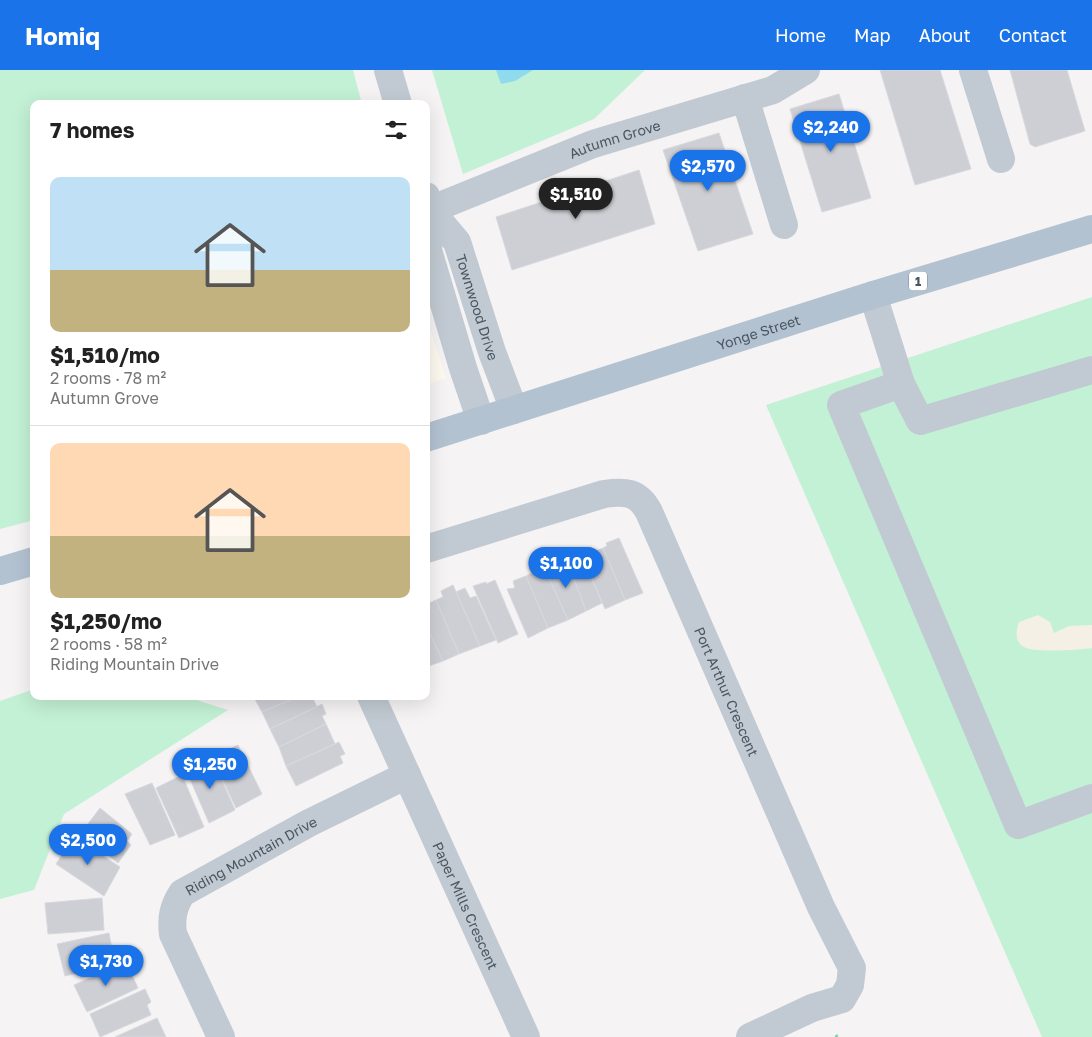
<!DOCTYPE html>
<meta charset="utf-8">
<style>
:root{--surface:#fff;--page:#f2f2f2;--text:#222;--muted:#767676;--line:#e0e0e0;--accent:#1a73e8}
body{margin:0;font-family:"Golos Text",sans-serif;background:var(--page);color:var(--text);height:100vh;display:flex;flex-direction:column;font-size:19px;white-space:nowrap}
*{box-sizing:border-box;margin:0}
p{font-size:16px;color:var(--muted)}
.icon{flex:none;width:28px;height:28px;fill:none;stroke:currentColor;stroke-width:2;stroke-linecap:round;stroke-linejoin:round}
.map{position:relative;flex:1;overflow:hidden}
.side{position:absolute;left:30px;top:30px;width:400px;height:600px;display:flex;flex-direction:column;background:var(--surface);border-radius:10px;box-shadow:0 5px 20px #0002}
.side>*{flex:none}
.price{position:absolute;translate:-50% -42px;padding:0 11px;border-radius:18px;background:var(--accent);color:#fff;font-size:16px;line-height:32px;filter:drop-shadow(0 1px 2px #0008)}
.price::after{content:'';position:absolute;left:50%;top:30px;width:15px;height:11px;margin-left:-8px;background:inherit;clip-path:polygon(0 0,100% 0,50% 100%)}
.price.active{background:#222;color:#fff}
ul{padding:0;list-style:none}
li{display:grid;align-content:center;gap:10px;height:265px;padding:0 20px}
li+li{border-top:1px solid var(--line)}
li span{display:grid;place-items:center;height:155px;border-radius:10px;color:#555}
li>.icon{margin-inline-start:auto}
span .icon{width:90px;height:90px;fill:#fffc;stroke-width:1}
li b{font-size:21px}
h2{display:flex;justify-content:space-between;align-items:center;height:60px;padding:0 20px;font-size:21px}
header{display:flex;align-items:center;gap:30px;box-sizing:border-box;height:70px;padding:0 25px;background:var(--accent);color:#fff}
header strong{font-size:24px}
nav{display:flex;gap:28px;margin-inline-start:auto;font-size:18px}
.map>svg:first-child{display:block}
.commercial{fill:#fdf9ef}
.green{fill:#c3f1d5}
.sand{fill:#f5f0e5}
.water{fill:#90daee}
.building{fill:#cdcfd5;stroke:#d7d9de}
.lines{fill:none;stroke-linecap:round;stroke-linejoin:round}
.path{stroke:#7ad0a6;stroke-width:3;stroke-dasharray:4 2.5;stroke-linecap:butt}
.minor{stroke:#c1cad2;stroke-width:28}
.major{stroke:#b3c2d1;stroke-width:28}
.labels{text-anchor:middle;dominant-baseline:central;stroke-width:4;stroke-linejoin:round;paint-order:stroke}
.shield{fill:#fff;stroke:#808990;stroke-width:1}
.shield-label{font-size:12px;font-weight:bold;fill:#4a5661}
.street-label{font-size:14px;fill:#4a5661;stroke:#fff}
</style>
<header>
<strong>Homiq</strong>
<nav><a>Home</a><a>Map</a><a>About</a><a>Contact</a></nav>
</header>
<div class="map">
<svg width="1092" height="967" viewBox="0 0 1092 967">
<rect width="100%" height="100%" fill="#f5f3f3"/>
<path class="commercial" d="M426,246L446,308L426,315Z"/>
<path class="green" d="M0,0H353L362,34H34V450L0,459Z
M432,0H645L594,49L463,104Z
M1092,227V967H1042L766,335Z
M34,619V626H184L228,640L64,744L34,820L0,829V631Z"/>
<path class="sand" d="M1038,545L1050,552L1054,563L1069,556L1092,555V578C1080,580 1033,583 1024,577C1014,571 1016,561 1019,552Z"/>
<path class="water" d="M496,0H533L515,11L501,14Z"/>
<path class="building" d="M880,0H940L971,99L915,115Z
M1010,0H1067L1085,61L1035,77L1030,74Z
M839,24L871,128L822,142L790,39Z
M719,63L753,164L698,181L663,80Z
M639,100L655,154L512,200L496,147Z
M619,468L643,523L625,530L603,478L607,476L606,473Z
M591,477L593,482L603,478L625,530L605,539L580,481Z
M580,481L602,533L586,541L567,490L571,489V485Z
M567,490L586,541L568,550L544,497L553,493L554,496Z
M544,497L568,550L548,558L526,506Z
M526,506L548,558L528,568L507,519L515,518L513,511Z
M495,510L518,564L498,573L473,516L486,512V514Z
M453,515L480,576L459,584L436,530L443,527L441,521Z
M465,518L470,528L476,526L496,570L480,576L456,522Z
M436,530L459,584L443,591L426,556V532L428,531L429,533Z
M426,556L443,591L426,597Z
M253,626H300L262,642Z
M300,626H312L317,637L270,659L262,642Z
M322,634L326,644L322,646L326,654L279,677L270,659Z
M326,654L335,674L286,696L279,677Z
M339,672L345,684L340,686L343,693L296,716L286,696Z
M238,675L262,724L236,738L212,687Z
M201,687L205,698L215,694L235,740L209,753L184,695Z
M182,705L204,757L179,768L156,718Z
M152,713L175,765L150,775L125,724Z
M100,738L132,764L127,771L131,775L118,793L81,763Z
M74,767L120,797L104,826L56,794Z
M102,828L104,860L48,864L45,833Z
M109,863L113,885L108,886L110,895L65,906L57,874Z
M126,892L138,918L87,942L74,915Z
M145,919L151,932L147,935L151,945L100,967L90,944Z
M157,948L166,967H115Z"/>
<g class="lines">
<path class="path" d="M836,965L837,967"/>
<g class="minor">
<path d="M388,0L398,34"/>
<path d="M973,0L1001,89"/>
<path d="M745,28L784,155"/>
<path d="M426,126L430,140L428,180L463,298L481,351"/>
<path id="s1" d="M430,140L593,74L773,20L806,0"/>
<path id="s2" d="M430,140L457,172L492,282L514,340"/>
<path d="M873,225L901,314L841,335L1018,755L1092,728"/>
<path d="M901,314L920,351L1092,300"/>
<path id="s3" d="M426,479L604,424C624,421 638,421 649,442L821,837L852,898L850,915L842,929L812,938L750,967"/>
<path id="s4" d="M371,626L526,967"/>
<path id="s5" d="M221,967L173,864C171,848 173,837 182,823L309,753L407,705"/>
</g>
<g class="major">
<path id="s6" d="M426,368L873,225L1092,159"/>
<path d="M0,501L34,491"/>
</g>
</g>
<g class="labels">
<rect class="shield" x="909" y="201.5" width="18" height="19" rx="4"/>
<g class="shield-label">
<text x="918" y="211">1</text>
</g>
<g class="street-label">
<text stroke="none"><textPath href="#s1" startOffset="198">Autumn Grove</textPath></text>
<text stroke="none"><textPath href="#s2" startOffset="110">Townwood Drive</textPath></text>
<text stroke="none"><textPath href="#s6" startOffset="349">Yonge Street</textPath></text>
<text stroke="none"><textPath href="#s3" startOffset="435">Port Arthur Crescent</textPath></text>
<text stroke="none"><textPath href="#s5" startOffset="235">Riding Mountain Drive</textPath></text>
<text stroke="none"><textPath href="#s4" startOffset="230">Paper Mills Crescent</textPath></text>
</g>
</g>
</svg>
<b class="price" style="left:831px;top:83px">$2,240</b>
<b class="price" style="left:708px;top:122px">$2,570</b>
<b class="price active" style="left:576px;top:150px">$1,510</b>
<b class="price" style="left:566px;top:519px">$1,100</b>
<b class="price" style="left:210px;top:720px">$1,250</b>
<b class="price" style="left:88px;top:796px">$2,500</b>
<b class="price" style="left:106px;top:917px">$1,730</b>
<section class="side">
<h2>7 homes<svg class="icon" aria-label="filters" viewBox="0 0 24 24"><path d="M4 7h16M4 17h16"/><circle cx="9" cy="7" r="2"/><circle cx="15" cy="17" r="2"/></svg></h2>
<ul>
<li><span style="background:linear-gradient(#bfe0f5 60%,#c2b280 0)"><svg class="icon" aria-label="home" viewBox="0 0 24 24"><path d="M3 11l9-7 9 7M6 9v11h12V9"/></svg></span><div><b>$1,510/mo</b><p>2 rooms · 78 m²</p><p>Autumn Grove</p></div></li>
<li><span style="background:linear-gradient(#ffd9b3 60%,#c2b280 0)"><svg class="icon" aria-label="home" viewBox="0 0 24 24"><path d="M3 11l9-7 9 7M6 9v11h12V9"/></svg></span><div><b>$1,250/mo</b><p>2 rooms · 58 m²</p><p>Riding Mountain Drive</p></div></li>
</ul>
</section>
</div>
